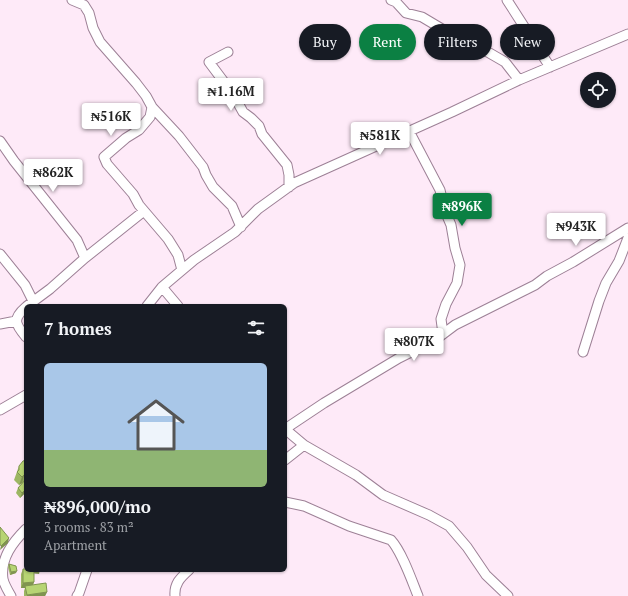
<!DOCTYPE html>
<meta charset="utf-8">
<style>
:root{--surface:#171b24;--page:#242831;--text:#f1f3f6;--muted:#9ea1a6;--accent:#0b8043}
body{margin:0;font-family:"PT Serif",serif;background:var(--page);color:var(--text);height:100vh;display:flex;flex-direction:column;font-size:15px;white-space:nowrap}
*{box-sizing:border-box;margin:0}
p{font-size:13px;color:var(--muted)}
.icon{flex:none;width:22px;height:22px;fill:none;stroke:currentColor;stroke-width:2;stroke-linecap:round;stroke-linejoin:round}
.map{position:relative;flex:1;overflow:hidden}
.panel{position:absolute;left:24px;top:304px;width:263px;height:268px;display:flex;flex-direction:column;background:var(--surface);border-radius:6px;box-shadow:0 1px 3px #0004}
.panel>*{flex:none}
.top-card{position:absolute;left:299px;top:24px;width:269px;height:36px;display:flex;gap:8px}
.buttons{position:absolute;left:580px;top:72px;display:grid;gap:8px}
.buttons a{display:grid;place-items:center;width:36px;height:36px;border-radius:50%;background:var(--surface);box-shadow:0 1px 3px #0004;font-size:20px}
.price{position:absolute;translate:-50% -34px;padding:0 9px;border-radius:4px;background:#fff;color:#222;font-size:13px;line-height:26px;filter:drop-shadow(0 1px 2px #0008)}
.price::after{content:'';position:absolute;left:50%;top:24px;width:12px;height:9px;margin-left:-6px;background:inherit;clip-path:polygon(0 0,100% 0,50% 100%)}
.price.selected{background:var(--accent);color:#fff}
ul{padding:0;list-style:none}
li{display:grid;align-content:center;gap:8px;height:212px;padding:0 20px}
li span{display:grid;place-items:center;height:124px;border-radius:6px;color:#555}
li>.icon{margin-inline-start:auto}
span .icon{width:72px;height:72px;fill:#fffc;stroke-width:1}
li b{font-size:17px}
h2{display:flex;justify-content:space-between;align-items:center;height:48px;padding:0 20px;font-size:17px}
.tag{padding:0 14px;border-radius:18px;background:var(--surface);box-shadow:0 1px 3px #0004;font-size:14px;line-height:36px}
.tag.selected{background:var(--accent);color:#fff}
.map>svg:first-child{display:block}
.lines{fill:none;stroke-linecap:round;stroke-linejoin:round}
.minor-casing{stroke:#9d8096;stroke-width:11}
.minor{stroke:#fff;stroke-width:9}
.wall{fill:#9db663}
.shaded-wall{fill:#809450}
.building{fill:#b7d473;stroke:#809450}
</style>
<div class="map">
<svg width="628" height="596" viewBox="0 0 628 596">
<rect width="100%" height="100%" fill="#feeaf8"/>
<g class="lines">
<g class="minor-casing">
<path id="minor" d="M72,0L84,5L89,13L93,28L100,42L136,83L146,96L152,107L150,117L139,130L126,138L104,157L107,164L133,194L139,205L168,239L178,255L182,270
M391,0L396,2L406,13L422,17L464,42L486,51L505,62L519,80
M507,0L550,67
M228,52L209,62L233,94L243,112L251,118L259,126L262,134L287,165L289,175V187
M152,107L179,136L203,167L206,175L213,187L232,206L241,227
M409,131L440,190L445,211L451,225L455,248L460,265L457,283L446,304L441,319L443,334
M0,141L14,161L77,240L85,258
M0,254L25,285L33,301
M162,287L178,306
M27,306L50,289L85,258L144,211
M147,306L162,287L194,260L235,232L258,209L294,183L452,112L519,80L628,34
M26,307C12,319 15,324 26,337
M0,324L16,321
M583,352L599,301L606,283L619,261L628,238
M0,410L26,395
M285,429L324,403L399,358L435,340L455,325L535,285L547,276L573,262L628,228
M285,429L304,445L356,475L383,495L429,515L449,526L467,547L486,575L508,596
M285,460L304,445
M285,502L304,506L349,526L391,540C402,552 412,581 418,596
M11,596C8,591 4,584 3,579C0,558 13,542 26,529
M77,596L79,593L87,570
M175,596C174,584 180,578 189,570"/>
</g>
<use href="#minor" class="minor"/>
</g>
<path class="wall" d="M26,460V492L20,498L16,493L18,488L22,483L19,485L14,480L19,466Z
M9,564L16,573L10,575L8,567Z
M23,569L39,574L34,573V582L33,585L47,592L45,596H24V591L25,588H21V574Z"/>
<path class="shaded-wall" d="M24,475L22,483L19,485L22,477Z
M26,489V492L20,498L22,493Z
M9,538L8,543L0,550L1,546Z
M33,570H40L39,574L32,573Z
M17,571L16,573L10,575L11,572Z
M34,582L32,587L25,586V588H21L23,583Z
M47,592L45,596H27V595Z"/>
<path class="building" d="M26,460V476L24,475L22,477L17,472L19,470V466L23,461Z
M26,479V489L22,493L18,488Z
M0,527L9,538L1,546L0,544Z
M9,564L16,566L17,571L11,572Z
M23,569H26V570H34V582L23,583Z
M46,583L47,592L27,595L25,586Z"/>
</svg>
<div class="buttons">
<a><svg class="icon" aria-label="locate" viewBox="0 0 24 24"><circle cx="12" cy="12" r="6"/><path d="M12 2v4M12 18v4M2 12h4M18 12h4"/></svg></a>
</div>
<b class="price" style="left:231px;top:112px">₦1.16M</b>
<b class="price" style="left:111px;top:137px">₦516K</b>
<b class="price" style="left:380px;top:156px">₦581K</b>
<b class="price" style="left:53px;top:193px">₦862K</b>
<b class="price selected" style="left:462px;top:227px">₦896K</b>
<b class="price" style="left:576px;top:247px">₦943K</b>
<b class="price" style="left:414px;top:362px">₦807K</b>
<div class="top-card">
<a class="tag">Buy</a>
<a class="tag selected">Rent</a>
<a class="tag">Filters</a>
<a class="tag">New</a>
</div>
<section class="panel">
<h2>7 homes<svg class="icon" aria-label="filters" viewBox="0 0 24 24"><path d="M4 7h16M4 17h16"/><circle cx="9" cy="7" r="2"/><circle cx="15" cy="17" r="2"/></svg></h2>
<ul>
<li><span style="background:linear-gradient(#a9c7e8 70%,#8fb573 0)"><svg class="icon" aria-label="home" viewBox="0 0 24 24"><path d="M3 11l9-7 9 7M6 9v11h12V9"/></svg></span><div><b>₦896,000/mo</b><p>3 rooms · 83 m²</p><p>Apartment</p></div></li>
</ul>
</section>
</div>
